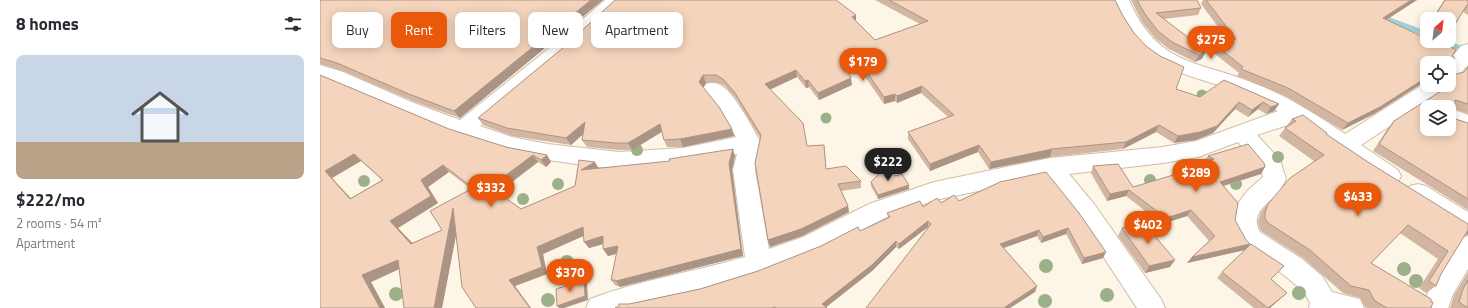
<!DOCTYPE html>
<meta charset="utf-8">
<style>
:root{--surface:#fff;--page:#f2f2f3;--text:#2b2b33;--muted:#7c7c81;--accent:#ea580c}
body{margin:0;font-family:"Titillium Web",sans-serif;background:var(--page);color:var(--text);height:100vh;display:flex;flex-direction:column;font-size:15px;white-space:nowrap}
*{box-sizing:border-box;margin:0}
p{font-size:13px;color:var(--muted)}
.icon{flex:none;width:22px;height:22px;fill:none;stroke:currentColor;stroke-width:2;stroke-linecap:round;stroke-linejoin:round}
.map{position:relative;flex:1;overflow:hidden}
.panel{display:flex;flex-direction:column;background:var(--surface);width:320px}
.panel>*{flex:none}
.banner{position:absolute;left:12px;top:12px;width:380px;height:36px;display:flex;gap:8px}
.needle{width:26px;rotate:28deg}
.controls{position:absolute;left:1100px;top:12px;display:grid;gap:8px}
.controls a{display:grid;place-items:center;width:36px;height:36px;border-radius:8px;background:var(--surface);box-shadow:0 2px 10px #0003;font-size:20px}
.price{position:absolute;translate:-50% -34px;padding:0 9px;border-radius:14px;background:var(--accent);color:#fff;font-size:13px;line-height:26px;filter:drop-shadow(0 1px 2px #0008)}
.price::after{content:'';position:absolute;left:50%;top:24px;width:12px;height:9px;margin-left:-6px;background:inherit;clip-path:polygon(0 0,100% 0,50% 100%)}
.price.on{background:#222;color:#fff}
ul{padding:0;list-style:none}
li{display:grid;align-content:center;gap:8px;height:212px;padding:0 16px}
li span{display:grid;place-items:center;height:124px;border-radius:8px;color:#555}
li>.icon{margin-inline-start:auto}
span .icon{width:72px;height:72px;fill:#fffc;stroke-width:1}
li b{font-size:17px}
h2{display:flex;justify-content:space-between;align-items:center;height:48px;padding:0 16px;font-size:17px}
.tag{padding:0 14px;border-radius:8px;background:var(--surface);box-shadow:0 2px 10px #0003;font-size:14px;line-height:36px}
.tag.on{background:var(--accent);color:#fff}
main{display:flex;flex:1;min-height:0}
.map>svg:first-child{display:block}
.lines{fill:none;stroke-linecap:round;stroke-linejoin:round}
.stream{stroke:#9fd0db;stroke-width:5.5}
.minor-casing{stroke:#d0bdab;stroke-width:2}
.minor{fill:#fff;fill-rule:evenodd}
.tree{fill:#9cb189}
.wall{fill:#d2b6a2;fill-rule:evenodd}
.shaded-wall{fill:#ab9484}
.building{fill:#f4d4bc;stroke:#ab9484;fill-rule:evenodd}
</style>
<main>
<section class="panel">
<h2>8 homes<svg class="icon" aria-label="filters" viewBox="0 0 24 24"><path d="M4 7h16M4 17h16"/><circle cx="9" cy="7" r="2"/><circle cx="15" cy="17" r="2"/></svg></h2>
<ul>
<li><span style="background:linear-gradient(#c9d6e8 70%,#b9a48a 0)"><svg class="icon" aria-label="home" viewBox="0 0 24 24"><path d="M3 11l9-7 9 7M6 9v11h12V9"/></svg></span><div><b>$222/mo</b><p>2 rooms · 54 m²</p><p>Apartment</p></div></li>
</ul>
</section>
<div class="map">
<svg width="1148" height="308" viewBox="0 0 1148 308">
<rect width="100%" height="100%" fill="#fdf5e6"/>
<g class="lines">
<path class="stream" d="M1061,17L1107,34
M1123,41L1139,48L1148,64"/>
<g class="minor-casing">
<path id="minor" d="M285,0H304L247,53L160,126L192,137L228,144L299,152L363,148L416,137L402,113L383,89L386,84C390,83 394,82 398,84C413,89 433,129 441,143L435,170L449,249L483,237L549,204L614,182L730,158L843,147L876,141L958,111C942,103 927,95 910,89C848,68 819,68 791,0H809C839,69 881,60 941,86C971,98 998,116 1025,134L1107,82V85H1128L1125,90L1041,145L1078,170L1081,176L1078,182L1070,185L1062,182L977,122L937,135L960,160L966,179C963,185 960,191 956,195C945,206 930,215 940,232L982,259L1002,276L1012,292L1040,299L1044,308H989L990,303L984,292L964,275L922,246L912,226L915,209L919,202L927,191L943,177L941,169L918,142L878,157L843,163L749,174L774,204L841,299L845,308H817L758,218L725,177L615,200L565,218L501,251L439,275L382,293L313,308H266L270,299C320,280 374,272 425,257L413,170L417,154L363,164L299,170L228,160L192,153L135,135L80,113L0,79V65L23,72L94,103L140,120L233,45Z
M1148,44V65L1136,78L1129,80V63H1127L1141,46Z
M1129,108L1148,115V132L1129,125Z
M1098,184L1106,186L1148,212V234L1139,231L1090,200L1086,193L1090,186Z
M1148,236V269L1133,294L1128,308H1102L1112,282L1139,239Z"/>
</g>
<use href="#minor" class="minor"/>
</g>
<g class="tree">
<circle cx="903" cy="34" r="5"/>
<circle cx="875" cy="35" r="5"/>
<circle cx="882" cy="95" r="5.5"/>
<circle cx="506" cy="118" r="5.5"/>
<circle cx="317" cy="150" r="6"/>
<circle cx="958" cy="157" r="6"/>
<circle cx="830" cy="180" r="6"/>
<circle cx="44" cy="181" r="6"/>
<circle cx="238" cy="184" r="6"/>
<circle cx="916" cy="184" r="6"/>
<circle cx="203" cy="199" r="6"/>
<circle cx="247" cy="262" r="7"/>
<circle cx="726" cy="266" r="7"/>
<circle cx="1084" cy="269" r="7"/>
<circle cx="1096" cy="281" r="7"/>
<circle cx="979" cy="293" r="7"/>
<circle cx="76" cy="294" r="7"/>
<circle cx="787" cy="295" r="7"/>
<circle cx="228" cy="300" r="7"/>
<circle cx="725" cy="301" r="7"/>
</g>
<path class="wall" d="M0,0H283L140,118L95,102L23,71L0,64Z
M555,0H795L803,16L814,33L856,89L880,97L904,80L959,104L954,111L946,114L938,109L928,117L915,109L893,133L876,140L854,143L836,132L803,149L730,157L669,169L658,152L610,171L588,139V132L628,117L601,93L577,103L575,101L564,104L534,61L525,66L532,85L499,100L489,87L486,88L477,77L450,90L487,146L505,152L506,169L541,181V188L521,191L528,206L529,212L482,236L450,247L440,138L417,100L405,86L399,83H386L383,87L412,129L414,136L363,147H347L344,140L342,132L312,150H299L267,147L262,140L263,134L251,145L192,136L163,125L158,118L244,47L536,21L555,40L600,24Z
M811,0H877L881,8L878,15L844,19L882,59L875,62L849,49L835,38L822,22Z
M883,0H1097L1066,20L1100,36L1107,26V41L1123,43L1132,56L1134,73L1136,74L1144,72L1148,67V114L1135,109V119L1148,123V210L1053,151L1068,128L1074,121L1127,87L1129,85V63H1107V82L1106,81L1054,114L1022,130L963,95L917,76L919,73L890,50L893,43L908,40L881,4Z
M1124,0H1148V15L1143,12L1129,19H1112Z
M0,75L129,129L186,147L227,155L231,162L226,167L218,162L178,193L201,209L255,186L279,168L415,156L412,170L423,256L300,287L299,286H296L291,280L297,254L288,256L283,244L269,248L264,235L223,254L227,274L195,286L136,234L122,308L79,269L51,282L65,308H0ZM41,161L62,180L31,198L12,178ZM129,172L151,189L122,230L92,243L78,228L118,203L108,187Z
M972,119L1007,133L1006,134L1048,162L1146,235L1144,236L1121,274L1116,286L1106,293L1099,288L1118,259L1080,233L1051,263L1111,308H1047L1045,307L1040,298L1023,293L983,258L941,231L939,226L938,221L941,212L948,204L994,161L959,136Z
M888,156L945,167L941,174L904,186L915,220L926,240L930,244L926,249L951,279L967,293L960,299L950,308H934L897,278L902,272L925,250L867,263L872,257L889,241L867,216L842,224L806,196L787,201L771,173L773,166L813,187L854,175L858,169L884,162Z
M726,172L783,258L762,264L746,234L721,243L717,236L683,248L717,286L715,292L608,227L579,249L576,247L552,271L506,307L507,308H295L309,304L380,289L438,271L540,231L568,218L567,213L621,203L639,201Z
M575,176L589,185V189L558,199L551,186V182Z
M802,228L850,267L825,273L798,236Z
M1148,272V308H1130L1134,295Z"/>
<path class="shaded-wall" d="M271,0H283L140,118L134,111Z
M1091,0H1097L1058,25L1063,18Z
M536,15V22L532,17Z
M886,51L882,59L875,62L879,55Z
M534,53V61L523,67V60Z
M476,70L477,77L446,91L445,84Z
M383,75L386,83L382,89L379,82Z
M1107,77V80L1106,81L1054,114L1022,130L1028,123Z
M531,78L532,85L499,100L498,93Z
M488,80L489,87L486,88L485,81Z
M602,86L601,93L577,103V96Z
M575,94V101L564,104V97Z
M919,102L915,109L893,133L876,140L854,143L858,136Z
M943,102L938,109L928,117L932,110Z
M959,104L954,111L946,114L951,107Z
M265,122L269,129L251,145L246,138Z
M340,124L343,131L312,150L308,143Z
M839,125L836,132L803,149L806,142Z
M412,129L414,136L363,147L360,139Z
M659,145L658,152L610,171V164Z
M413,149L415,156L412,170L423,256L300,287L296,281L409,163Z
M732,149L730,157L669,169L671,162Z
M34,154L41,161L12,178L37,206L30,199L5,171Z
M213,155L218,162L176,194L170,187Z
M227,155L231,162L226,167L221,160Z
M275,162L279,169L261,170Z
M123,165L129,172L108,187L118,203L78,228L99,250L91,244L70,221L101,180Z
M945,167L941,174L896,188L900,182Z
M589,185V189L558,199V195Z
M809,190L806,196L787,201L790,194Z
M528,206L529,212L482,236L450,247L448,240Z
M133,208L140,215L122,308H114Z
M871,210L867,216L842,224L846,218Z
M608,221V227L579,249V244Z
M263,227L268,234L223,254L227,274L195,286L211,308H210L189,280L217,247Z
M748,228L746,234L721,243L723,237Z
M719,230L717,236L678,250L680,244Z
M1148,230V234L1146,235L1138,238Z
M283,236L287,243L269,248L264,242Z
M576,241V247L552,271L505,308L502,304Z
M930,244L925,250L867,263L872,257Z
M298,246L303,252L288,256L283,249Z
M786,252L783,258L762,264L764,258Z
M78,260L86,266L51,282L65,308H60L42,275Z
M855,260L850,267L825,273L829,266Z
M264,280L267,283L268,300L244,308H239L237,306Z
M717,286L715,292L690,308H685V307Z
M967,293L960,299L950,308H948Z"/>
<path class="building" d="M0,0H271L134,111L89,94L17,63L0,58Z
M295,0H516L536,15L532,17L555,40L608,21L569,0H795L803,16L814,33L826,46L840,56L864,67L856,89L880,97L904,80L959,104L951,107L943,102L932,110L919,102L897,126L880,132L858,136L839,125L806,142L732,149L671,162L659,145L610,164L588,132L634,115L602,86L577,96L575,94L564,97L534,53L523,60L531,78L498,93L488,80L485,81L476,70L445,84L483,123L487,146L504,145L506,169L526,166L541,181L518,184L528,206L481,229L448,240L435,163L441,135L415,93L403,79L396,75H383L379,82L399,107L412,129L360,139L344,140L340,124L308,143H295L262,140L265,122L246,138L187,128L158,118L244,47Z
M817,0H877L881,8L836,13L886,51L879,55L852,42L838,31L825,14Z
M886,0H1091L1063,18L1101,36L1107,27V41H1124L1123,43L1136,50L1132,56L1134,57V73L1136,74L1144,72L1148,67V104L1135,100V119L1148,123V199L1059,144L1074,121L1132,84L1136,77H1129V63H1107V77L1060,107L1028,123L968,88L921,69L923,67L893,43L916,39ZM1107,107H1129V129H1107Z
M1125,0H1148V5H1147L1129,34V19H1113Z
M0,75L129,129L186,147L227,155L221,160L213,155L170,187L201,209L255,186L259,160L275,162L261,170L350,161L349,159L413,149L409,163L421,249L296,281L295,280H291L298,246L283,249V236L264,242L263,227L217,247L222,267L189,280L210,308H156L142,287L133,208L114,308H84L78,260L42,275L60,308H0ZM34,154L63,180L30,199L5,171ZM123,165L153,188L110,211L122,230L91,244L70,221L111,196L101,180Z
M983,115L1007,133L1006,134L1048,162L1148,224V230L1121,274L1116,286L1109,281L1128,251L1088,225L1051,263L1111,299V302H1113L1111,308H1067L1054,300L1049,290L1031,286L990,250L948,223L945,218V213L948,204L970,178L1004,155L965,128L976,121L972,119Z
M928,144L944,163L945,167L900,182L918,203L915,220L926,240L930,244L872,257L895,236L871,210L846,218L809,190L790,194L773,166L798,164L813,187L860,173L858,169L894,159L888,156Z
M572,169L575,176L582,174L589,185L558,195L551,182L562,171Z
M726,172L759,213L786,252L764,258L748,228L723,237L719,230L680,244L717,286L685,307L686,308H546L611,224L608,221L579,244L576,241L552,265L502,304L507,308H456L455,307L452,308H295L299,306V304H309L380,289L438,271L501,246L538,227L540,231L570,217L567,213L600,201L603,207L617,198L621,203L634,195L639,201L680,182Z
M824,223L855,260L829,266L802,228Z
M931,244L964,266L951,279L967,293L948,308L902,272Z
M264,280L265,296L237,306L236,289Z
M1148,280V308L1139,302L1143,289Z"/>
</svg>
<div class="controls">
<a><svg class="needle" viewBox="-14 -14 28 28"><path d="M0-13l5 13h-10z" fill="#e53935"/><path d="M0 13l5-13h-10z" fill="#7c7c81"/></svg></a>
<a><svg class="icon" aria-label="locate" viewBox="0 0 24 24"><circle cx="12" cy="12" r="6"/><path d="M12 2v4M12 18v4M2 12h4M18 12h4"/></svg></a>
<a><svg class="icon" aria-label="layers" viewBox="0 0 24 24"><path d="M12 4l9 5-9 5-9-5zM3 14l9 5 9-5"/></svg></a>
</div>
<b class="price" style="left:891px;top:60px">$275</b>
<b class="price" style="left:543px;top:82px">$179</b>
<b class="price on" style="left:568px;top:182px">$222</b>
<b class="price" style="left:876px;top:193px">$289</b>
<b class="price" style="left:171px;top:208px">$332</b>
<b class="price" style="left:1038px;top:217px">$433</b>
<b class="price" style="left:828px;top:245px">$402</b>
<b class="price" style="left:250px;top:293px">$370</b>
<div class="banner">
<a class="tag">Buy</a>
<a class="tag on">Rent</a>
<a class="tag">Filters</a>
<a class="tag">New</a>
<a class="tag">Apartment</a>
</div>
</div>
</main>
